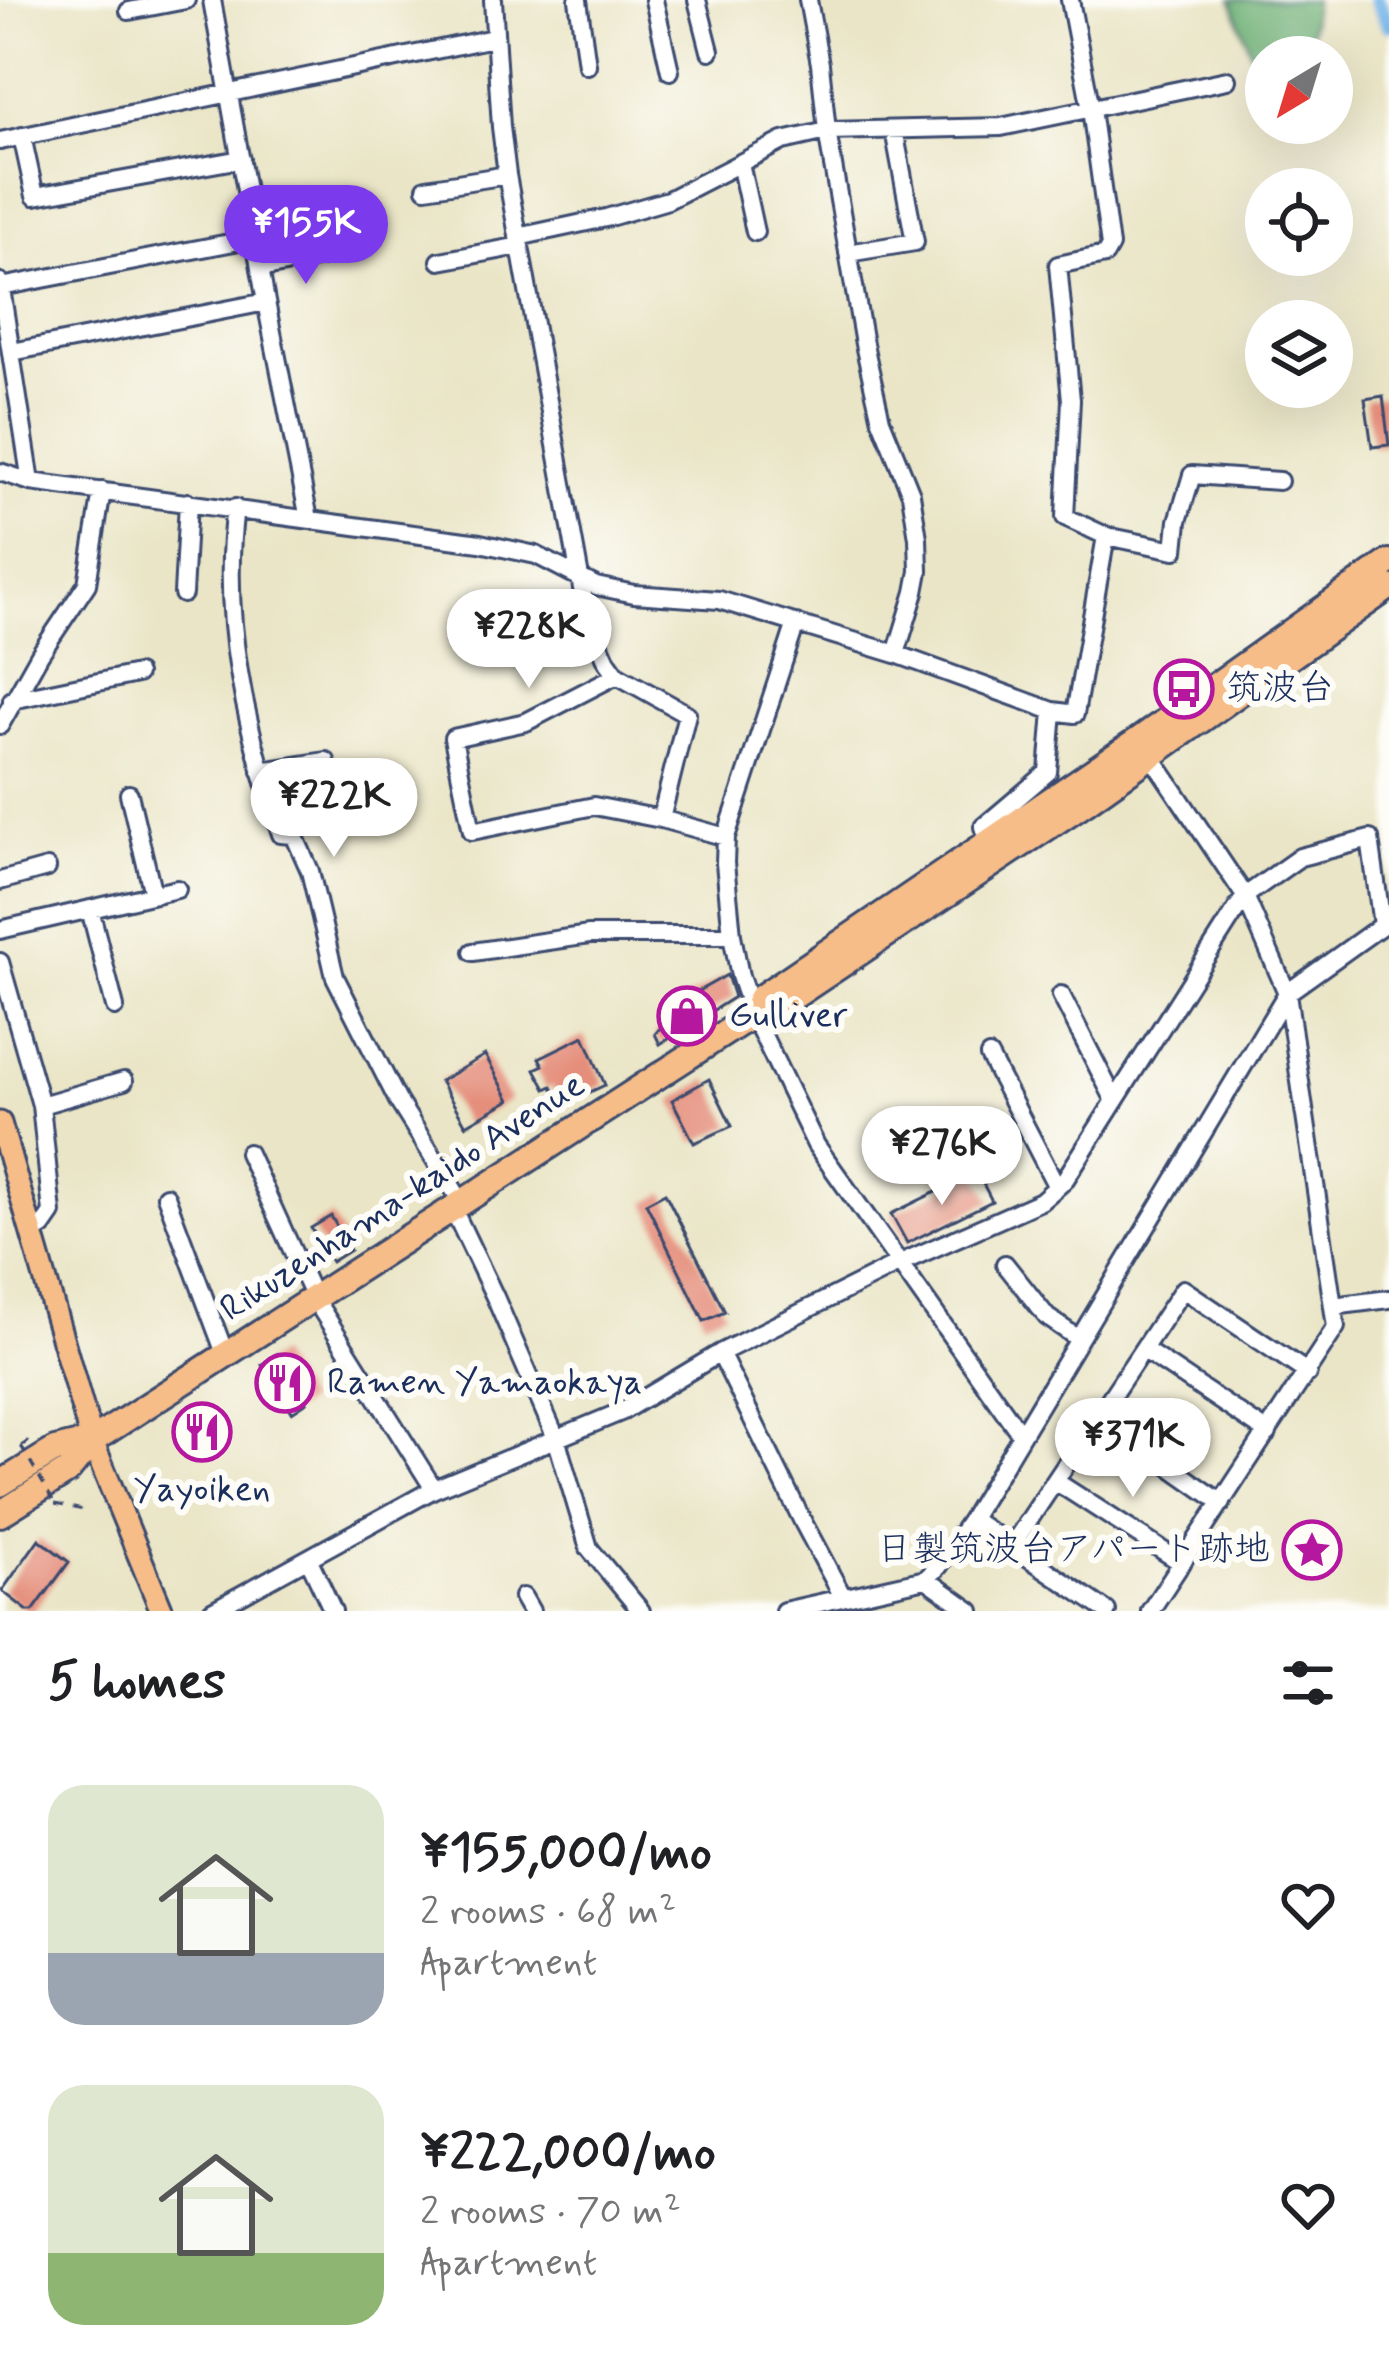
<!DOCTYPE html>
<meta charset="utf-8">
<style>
:root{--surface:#fff;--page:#f2f2f2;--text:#202124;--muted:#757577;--accent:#7c3aed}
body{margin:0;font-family:Mynerve,"Klee One",sans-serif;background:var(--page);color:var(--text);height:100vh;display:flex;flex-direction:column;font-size:45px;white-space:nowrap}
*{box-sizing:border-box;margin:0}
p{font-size:39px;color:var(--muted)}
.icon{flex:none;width:66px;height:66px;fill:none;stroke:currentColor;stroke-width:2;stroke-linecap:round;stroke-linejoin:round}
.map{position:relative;height:1611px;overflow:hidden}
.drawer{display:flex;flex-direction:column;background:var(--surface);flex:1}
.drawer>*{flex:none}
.needle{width:78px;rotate:218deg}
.fabs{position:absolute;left:1245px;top:36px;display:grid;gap:24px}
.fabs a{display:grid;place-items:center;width:108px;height:108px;border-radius:50%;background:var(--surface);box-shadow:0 12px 48px #0002;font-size:60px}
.price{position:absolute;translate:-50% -102px;padding:0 27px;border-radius:42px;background:#fff;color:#222;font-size:39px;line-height:78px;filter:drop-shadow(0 3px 6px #0008)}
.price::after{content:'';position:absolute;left:50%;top:72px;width:36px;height:27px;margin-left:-18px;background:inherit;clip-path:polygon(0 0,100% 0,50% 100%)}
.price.current{background:var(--accent);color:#fff}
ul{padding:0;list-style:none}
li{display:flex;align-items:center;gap:36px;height:300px;padding:0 48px}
li span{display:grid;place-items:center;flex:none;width:336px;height:240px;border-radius:36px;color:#555}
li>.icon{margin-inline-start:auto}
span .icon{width:144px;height:144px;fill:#fffc;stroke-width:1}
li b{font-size:51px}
h2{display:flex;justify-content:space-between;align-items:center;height:144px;padding:0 48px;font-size:51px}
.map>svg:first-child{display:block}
.forest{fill:#6db074;stroke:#447069;stroke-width:3}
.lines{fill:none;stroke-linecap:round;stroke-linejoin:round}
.canal{stroke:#76b5e9;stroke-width:16}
.building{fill:#e58e7b}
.minor-casing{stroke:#3a4a6e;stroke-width:22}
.major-casing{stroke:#3a4a6e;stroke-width:27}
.highway-casing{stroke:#3a4a6e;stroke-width:30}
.path{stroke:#3a4a6e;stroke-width:3;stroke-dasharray:9 9;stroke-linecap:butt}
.minor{stroke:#fff;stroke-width:16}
.major{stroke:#f7bd88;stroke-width:21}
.highway{stroke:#f7bd88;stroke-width:24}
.path-bridge{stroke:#3a4a6e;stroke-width:3;stroke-dasharray:9 9;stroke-linecap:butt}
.labels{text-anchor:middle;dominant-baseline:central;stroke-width:12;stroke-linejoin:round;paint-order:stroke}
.poi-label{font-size:36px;fill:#1b2f5e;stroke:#fdfcf7;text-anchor:start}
.street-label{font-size:36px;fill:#1b2f5e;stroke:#fdfcf7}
</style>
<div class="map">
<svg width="1389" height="1611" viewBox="0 0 1389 1611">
<rect width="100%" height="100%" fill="#fdfcf7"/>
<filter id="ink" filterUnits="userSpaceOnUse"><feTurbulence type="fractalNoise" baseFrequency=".00833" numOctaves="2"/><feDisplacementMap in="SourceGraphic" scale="24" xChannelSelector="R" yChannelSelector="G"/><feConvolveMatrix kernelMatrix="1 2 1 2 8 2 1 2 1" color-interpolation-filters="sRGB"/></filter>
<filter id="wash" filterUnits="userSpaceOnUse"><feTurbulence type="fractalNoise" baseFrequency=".004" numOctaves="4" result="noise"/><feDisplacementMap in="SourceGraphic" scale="48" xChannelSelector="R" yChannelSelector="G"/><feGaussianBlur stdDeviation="2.7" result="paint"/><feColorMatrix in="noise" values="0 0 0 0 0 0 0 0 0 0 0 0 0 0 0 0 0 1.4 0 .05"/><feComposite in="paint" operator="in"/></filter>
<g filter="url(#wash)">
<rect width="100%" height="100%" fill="#eae5c6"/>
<path class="forest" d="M1231,0H1314L1308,48L1253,58Z"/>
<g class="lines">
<path class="canal" d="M1377,0L1389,24"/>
</g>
<g id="blocks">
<path class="building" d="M1383,396L1389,445L1372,447L1365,399Z
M727,975L734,997L660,1044L655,1034L686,998Z
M584,1036L605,1085L560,1106L552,1086L546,1089L535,1069L543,1065L539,1058Z
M485,1055L510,1100L466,1125L440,1081Z
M709,1079L732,1126L694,1143L672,1100Z
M977,1172L992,1201L907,1243L891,1214Z
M665,1193L725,1312L704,1321L646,1203Z
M331,1216L350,1250L331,1262L311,1228Z
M277,1354L307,1402L292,1412L262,1365Z
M199,1408L224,1443L202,1456L180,1421Z
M39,1539L69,1562L33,1611H28L2,1591Z"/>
</g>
</g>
<g filter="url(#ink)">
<use href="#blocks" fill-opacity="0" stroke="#3a4a6e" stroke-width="3"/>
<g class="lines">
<g class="minor-casing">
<path id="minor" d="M212,0L266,302L309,519
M493,0L501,127L507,175L587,616L607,661L617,675L687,714L661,819
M578,0L587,65
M654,0L670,71
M697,0L710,51
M808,0L820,64L827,131L864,344L881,420L911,494L918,538L919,571L915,592L896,654
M1070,0L1091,109L1110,246L1105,255L1058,265L1071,400L1065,517L1106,536L1175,550L1178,521L1192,475L1279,481
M129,11L186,0
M22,136L35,196L241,159
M0,141L493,38
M740,163L755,232
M426,188L507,175
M518,237L606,218L668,200L783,141L827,131L1001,127L1227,80
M848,253L915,242L894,130
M440,261L520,246
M260,269L341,253
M0,282L31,482
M1,287L255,238
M12,352L266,302
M0,472L31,482L480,543L536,555L596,586L634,594L719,600L896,654L1053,711L1075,714L1106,536
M235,508C220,620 246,728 281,834L294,835L310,871L335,977L398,1101L462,1203
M183,594L188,502
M796,623L726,837L725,863L732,935L740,976L753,1015L816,1145L1021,1435
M617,675L526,722L453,738L472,831L594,806L661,819L726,837
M12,700L137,674
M0,725L40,654L87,584L102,491
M1147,750L1245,896L1287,993L1336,1327L1150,1611
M261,771L326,761
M129,794L153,894
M992,842L983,827L1048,772L1053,711
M0,881L47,868
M90,909L115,1007
M0,930L177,889
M473,952L589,935H732
M0,962L41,1105L52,1213L43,1226L32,1233
M1061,995L1115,1101
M989,1056L1057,1187
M41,1105L124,1081
M248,1153L314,1298L434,1489
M166,1196L226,1356
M453,1209L495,1297L556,1438L589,1548L641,1611
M1005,1264L1047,1317L1079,1339
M1333,1306L1389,1299
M1143,1349L1268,1433
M720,1353L804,1524L843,1597
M1098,1416L1222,1503
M1055,1481L1182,1563
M971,1519L1107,1611
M1011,1547L1183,1289L1308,1373
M309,1560L333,1611
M926,1579L971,1611
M523,1597L531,1611
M212,1611L434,1489L623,1411L720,1353L900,1263L1041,1201L1064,1181L1245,896L1300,857L1370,839L1382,925
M784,1611L926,1579L939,1566L971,1519L1287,993L1388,921"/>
</g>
<g class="major-casing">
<path id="major" d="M0,1123L92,1441L162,1611"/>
</g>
<g class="highway-casing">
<path id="highway" d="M753,1015L760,998L1140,739L1389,562
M0,1484L55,1450L92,1441
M0,1514L68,1471L92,1441L753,1015L769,1013L1087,801L1389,587"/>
</g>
<path class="path" d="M21,1446L36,1436
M55,1504L88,1511"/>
<use href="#minor" class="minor"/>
<use href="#major" class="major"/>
<use href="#highway" class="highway"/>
<path class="path-bridge" d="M21,1446L55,1504"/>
</g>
</g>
<defs>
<g id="bus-ring" transform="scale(3)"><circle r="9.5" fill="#fdfcf7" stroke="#b5179e" stroke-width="1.5"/><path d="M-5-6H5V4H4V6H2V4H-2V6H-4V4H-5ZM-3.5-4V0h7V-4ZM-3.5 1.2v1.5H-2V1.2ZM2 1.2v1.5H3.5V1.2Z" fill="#b5179e"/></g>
<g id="shop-ring" transform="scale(3)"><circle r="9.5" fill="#fdfcf7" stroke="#b5179e" stroke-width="1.5"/><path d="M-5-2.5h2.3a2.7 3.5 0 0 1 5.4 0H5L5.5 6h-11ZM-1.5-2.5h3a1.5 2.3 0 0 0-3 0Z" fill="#b5179e"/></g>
<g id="restaurant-ring" transform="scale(3)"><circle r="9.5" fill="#fdfcf7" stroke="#b5179e" stroke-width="1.5"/><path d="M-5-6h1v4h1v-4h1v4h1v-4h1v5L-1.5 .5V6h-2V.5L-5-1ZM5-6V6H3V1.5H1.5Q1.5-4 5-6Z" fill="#b5179e"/></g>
<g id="sight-ring" transform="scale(3)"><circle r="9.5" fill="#fdfcf7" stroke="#b5179e" stroke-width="1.5"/><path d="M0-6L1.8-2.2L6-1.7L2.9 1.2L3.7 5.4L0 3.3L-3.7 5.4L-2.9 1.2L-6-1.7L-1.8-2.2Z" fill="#b5179e"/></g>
</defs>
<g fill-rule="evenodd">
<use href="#bus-ring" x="1184" y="689"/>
<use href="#shop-ring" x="687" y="1016"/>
<use href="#restaurant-ring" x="285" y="1383"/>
<use href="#restaurant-ring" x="202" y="1432"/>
<use href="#sight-ring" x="1312" y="1550"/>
</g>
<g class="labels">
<g class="poi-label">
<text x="1226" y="689">筑波台</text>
<text x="729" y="1016">Gulliver</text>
<text x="327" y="1383">Ramen Yamaokaya</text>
<text x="202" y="1490" text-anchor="middle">Yayoiken</text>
<text x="1270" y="1550" text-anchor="end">日製筑波台アパート跡地</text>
</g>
<g class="street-label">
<text transform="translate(403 1198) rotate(-33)">Rikuzenhama-kaido Avenue</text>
</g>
</g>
</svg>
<div class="fabs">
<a><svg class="needle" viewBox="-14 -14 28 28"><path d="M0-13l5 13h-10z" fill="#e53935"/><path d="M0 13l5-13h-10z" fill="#757577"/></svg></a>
<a><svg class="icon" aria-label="locate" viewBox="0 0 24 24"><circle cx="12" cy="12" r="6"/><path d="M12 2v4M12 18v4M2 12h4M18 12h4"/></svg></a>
<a><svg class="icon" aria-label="layers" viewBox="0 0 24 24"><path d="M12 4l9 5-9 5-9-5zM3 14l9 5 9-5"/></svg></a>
</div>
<b class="price current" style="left:306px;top:287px">¥155K</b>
<b class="price" style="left:529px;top:691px">¥228K</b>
<b class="price" style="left:334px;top:860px">¥222K</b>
<b class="price" style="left:942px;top:1208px">¥276K</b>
<b class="price" style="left:1133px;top:1500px">¥371K</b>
</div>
<section class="drawer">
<h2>5 homes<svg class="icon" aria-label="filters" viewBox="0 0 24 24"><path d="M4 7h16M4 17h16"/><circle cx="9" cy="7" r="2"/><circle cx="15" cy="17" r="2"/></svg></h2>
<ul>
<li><span style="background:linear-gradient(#dfe7d0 70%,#9aa5b1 0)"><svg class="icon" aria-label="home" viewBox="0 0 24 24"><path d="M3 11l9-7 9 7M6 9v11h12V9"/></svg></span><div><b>¥155,000/mo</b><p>2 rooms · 68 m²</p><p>Apartment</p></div><svg class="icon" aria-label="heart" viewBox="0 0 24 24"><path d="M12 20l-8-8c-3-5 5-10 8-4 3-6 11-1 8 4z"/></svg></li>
<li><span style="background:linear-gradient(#dfe7d0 70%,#8fb573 0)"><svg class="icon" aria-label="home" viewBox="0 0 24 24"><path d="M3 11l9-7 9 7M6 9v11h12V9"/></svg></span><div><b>¥222,000/mo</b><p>2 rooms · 70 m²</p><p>Apartment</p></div><svg class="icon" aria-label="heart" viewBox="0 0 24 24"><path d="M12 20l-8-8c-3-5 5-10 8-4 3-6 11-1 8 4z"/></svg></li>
</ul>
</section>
